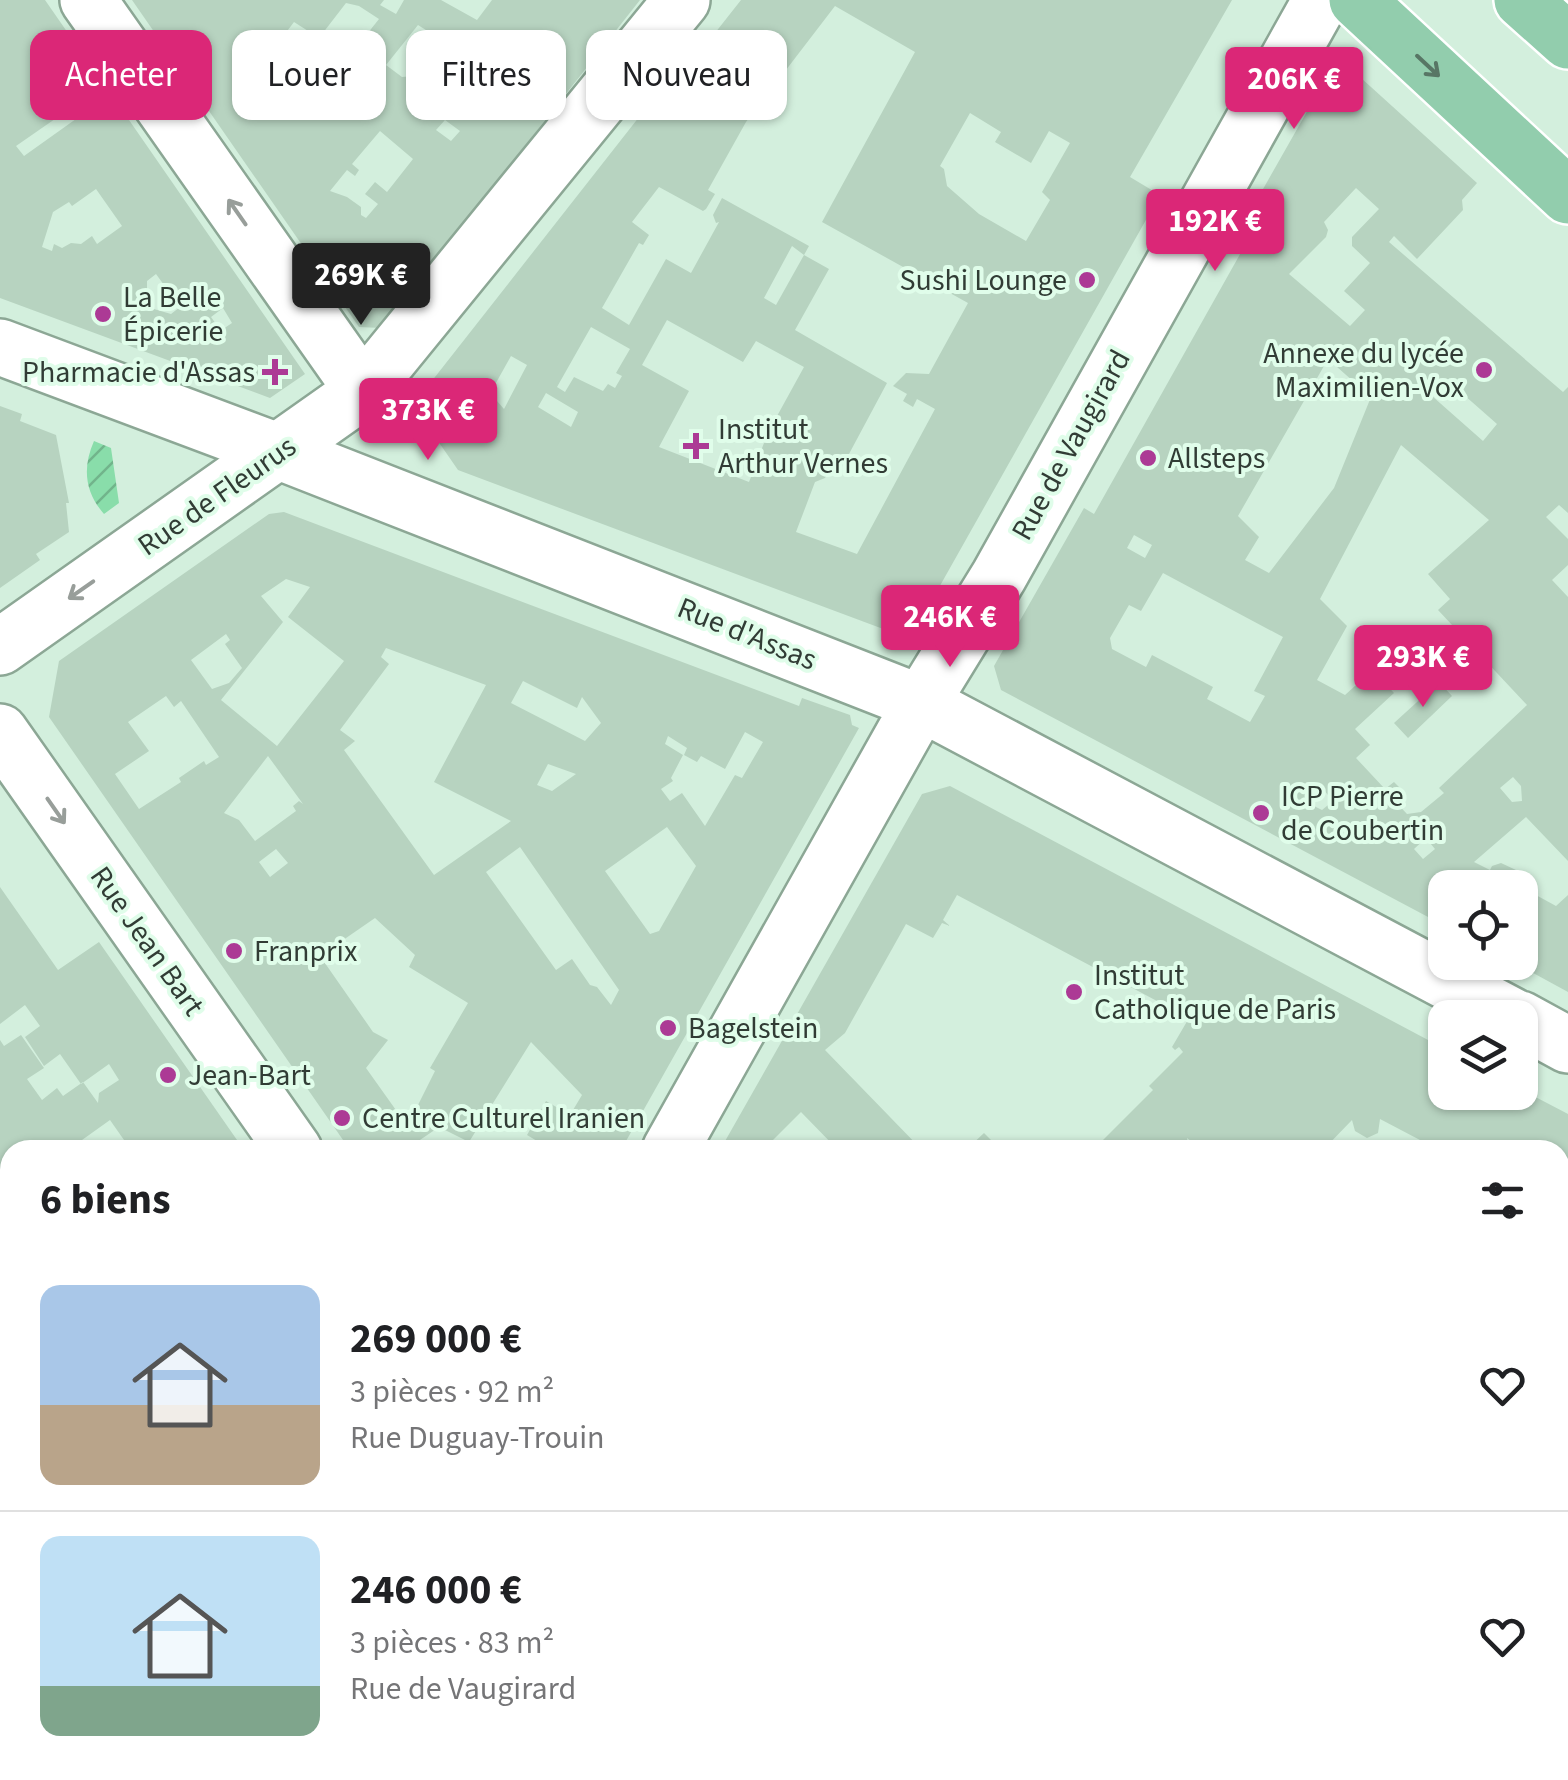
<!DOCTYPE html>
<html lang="fr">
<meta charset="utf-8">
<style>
:root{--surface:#fff;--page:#f2f2f2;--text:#202124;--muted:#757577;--line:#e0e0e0;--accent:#db2777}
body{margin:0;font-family:"Source Sans 3",sans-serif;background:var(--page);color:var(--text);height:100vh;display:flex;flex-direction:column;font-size:38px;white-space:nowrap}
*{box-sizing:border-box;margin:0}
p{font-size:32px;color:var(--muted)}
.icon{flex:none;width:55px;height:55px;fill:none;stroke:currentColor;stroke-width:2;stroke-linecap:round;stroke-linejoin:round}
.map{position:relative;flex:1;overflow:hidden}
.panel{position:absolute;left:0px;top:1140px;width:1570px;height:640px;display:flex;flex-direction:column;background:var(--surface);border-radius:30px 30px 0 0;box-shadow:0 2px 8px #0004}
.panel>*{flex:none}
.top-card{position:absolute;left:30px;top:30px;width:1000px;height:90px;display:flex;gap:20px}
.controls{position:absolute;left:1428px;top:870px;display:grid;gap:20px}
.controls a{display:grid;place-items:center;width:110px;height:110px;border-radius:20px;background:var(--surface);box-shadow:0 2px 8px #0004;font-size:50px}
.price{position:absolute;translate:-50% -85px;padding:0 22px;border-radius:10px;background:var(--accent);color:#fff;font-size:32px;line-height:65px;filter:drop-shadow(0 2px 5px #0008)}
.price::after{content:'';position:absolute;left:50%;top:60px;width:30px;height:22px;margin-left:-15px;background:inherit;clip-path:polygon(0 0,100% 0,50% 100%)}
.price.active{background:#222;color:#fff}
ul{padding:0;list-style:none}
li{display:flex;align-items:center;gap:30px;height:250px;padding:0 40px}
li+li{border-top:2px solid var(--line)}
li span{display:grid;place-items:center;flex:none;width:280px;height:200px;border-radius:20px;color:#555}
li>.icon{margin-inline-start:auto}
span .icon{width:120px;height:120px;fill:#fffc;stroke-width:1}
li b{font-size:42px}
h2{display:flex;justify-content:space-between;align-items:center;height:120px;padding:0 40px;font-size:42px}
.tag{padding:0 35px;border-radius:20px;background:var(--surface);box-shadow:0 2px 8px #0004;font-size:35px;line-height:90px}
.tag.active{background:var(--accent);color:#fff}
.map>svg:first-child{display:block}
.garden{fill:url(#garden-furrows)}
.building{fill:#b7d3c0;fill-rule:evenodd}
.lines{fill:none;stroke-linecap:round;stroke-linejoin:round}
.minor-casing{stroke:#8ca795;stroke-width:60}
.major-casing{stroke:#fff;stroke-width:60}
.minor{stroke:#fff;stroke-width:55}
.major{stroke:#92cdad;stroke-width:55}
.oneway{stroke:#587665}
.oneway2{stroke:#989e9a}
.poi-dot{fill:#ac3a95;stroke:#e0fdea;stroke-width:4}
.labels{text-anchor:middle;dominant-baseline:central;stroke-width:8;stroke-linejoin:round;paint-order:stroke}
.poi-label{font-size:30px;fill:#313c35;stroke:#e0fdea;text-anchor:start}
.street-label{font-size:30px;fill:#313c35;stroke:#e0fdea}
</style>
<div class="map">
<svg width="1568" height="1780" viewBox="0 0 1568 1780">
<defs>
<pattern id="garden-furrows" width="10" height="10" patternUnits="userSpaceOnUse" patternTransform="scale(2.5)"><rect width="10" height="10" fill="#89ddaa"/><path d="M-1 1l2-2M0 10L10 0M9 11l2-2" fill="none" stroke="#71b48b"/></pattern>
</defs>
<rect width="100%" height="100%" fill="#d3efdd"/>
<path class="garden" d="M94,441L111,448L119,503L104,514C85,492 82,468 94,441Z
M1560,1480L1568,1488V1780H1093L1106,1770H1560Z"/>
<path class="building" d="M0,0H45L104,85L16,146L24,156L111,94L305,374L270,398L0,298ZM96,189L122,226L97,244L92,236L81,244L71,243L62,248L54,244L52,251L42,247L53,212L69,202L72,206ZM156,274L180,307L171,314L147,307V281ZM223,308L232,323L217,333L212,331L216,324L211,317Z
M132,0H384L380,5L396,14L404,0H441L477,20L492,0H640L381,328L359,327ZM346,3L359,6L379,19L310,106L263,63L294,22L319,38ZM418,25L440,39L414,76L402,77L386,65ZM480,60L510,77L490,105L463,83ZM445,120L460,131L451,141L436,130ZM380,131L413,159L387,192L375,182L365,194L378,204L366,218L361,215V207L347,197L330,191L347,170L355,176L359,170L352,164Z
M741,0H1232L1130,177L1160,195L910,639L458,470L413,405L672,75L678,80ZM835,6L915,52L822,222L968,303L929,374L906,373L893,386L907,394L903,401L913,407L917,399L935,409L857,554L796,532L815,482L825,478L834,463L842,467L887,383L795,330L829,269L804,255L809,246L722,198L713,215L716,223L719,222L691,273L666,259L629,325L602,308L639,243L643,245L649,235L632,222L659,187L703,211L706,209L715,194L708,190L746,122ZM970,113L1001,132L995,142L1031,163L1049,131L1070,143L1042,192L1050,200L1026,241L979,214L947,186L944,169L940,166ZM792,246L804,255L776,305L764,298ZM667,320L743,362L756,341L804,367L771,427L763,423L752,439L764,443L749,482L659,447L689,391L642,365ZM591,327L630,349L616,373L622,376L615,388L608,384L603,391L574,377L565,392L557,387ZM511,356L527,365L504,409L497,401L487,399ZM546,393L578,412L571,427L538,407Z
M1350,68L1477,183L1462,200L1463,210L1417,259L1394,236L1389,242L1563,392L1568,387V513L1559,505L1546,517L1568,539V565L1552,580L1568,597V861L1526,817L1474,862L1490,870L1492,866L1501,863L1516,870L1519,879L1527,887L1525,889L1556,906L1568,895V992L1513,962H1520V888H1445V926L1001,690L994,666L1084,508L1094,514L1248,240L1238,233L1330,71ZM1356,188L1379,209L1352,237V246L1370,263L1344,291L1365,310L1350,326L1289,274L1326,237L1328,230L1324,222ZM1328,359L1371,397L1334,488L1269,573L1245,560L1259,537L1238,516ZM1447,380L1497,424L1483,441L1432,396ZM1401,445L1489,520L1428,574L1450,599L1438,610L1527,705L1439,788L1444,793L1421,812L1407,814L1393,799L1403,791L1394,782L1385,789L1356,758L1370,745L1355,729L1394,693L1372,670L1381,661L1366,646V676L1345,695L1317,680L1347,626L1320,599ZM1134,535L1152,545L1145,558L1127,548ZM1163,573L1283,637L1254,691L1265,696L1250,722L1207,699L1213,687L1152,655L1146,667L1112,649L1110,638L1129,605L1141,611ZM1513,777L1521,786L1522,801L1512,802L1500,788ZM1323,789L1333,801L1322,810L1308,803ZM1426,838L1435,849L1423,859L1414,849Z
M0,406L22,414L20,421L56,435L69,503H66L69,532L36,554L40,560L0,588Z
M284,512L799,706L802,698L850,715L852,725L859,728L621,1150H552L527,1135L546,1101L570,1115L582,1095L531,1042L469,1142L439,1127L417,1142L423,1150H350L49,717L59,661L269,514ZM286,579L310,587L288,617L344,661L277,746L221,700L283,622L261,596ZM226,634L230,640L225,644L242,668L229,683L212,689L191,660ZM386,648L486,685L434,782L511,821L434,875L344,750L355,741L340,730L389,664L381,657ZM523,681L577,708L582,697L601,723L585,741L511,703ZM166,696L174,707L181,701L219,757L206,765L204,761L179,778L181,782L139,809L115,774L149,751L128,722ZM745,732L763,742L742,778L735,775L705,826L682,793L670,801L661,789L673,781L671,778L683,755L665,744L668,736L687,748L684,755L697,762L701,756L725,769ZM268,756L303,804L299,801L293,806L296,811L255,841L239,820L224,813ZM548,764L576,774L552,791L537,785ZM667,827L696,866L659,931L650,934L605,871ZM520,847L619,990L611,1005L597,987L590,985L572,959L556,970L486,872ZM276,849L288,863L270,877L259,862ZM375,918L415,955L409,967L468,1003L430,1068L435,1071L414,1113L403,1120L366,1068L388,1040L373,1032L320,956Z
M1439,682L1452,696L1408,738L1394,723Z
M950,786L1445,1049V1092H1520V1089L1568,1114V1488L1560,1480V1221L1563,1215L1560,1213V1150H1439L1380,1119L1378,1133L1367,1138L1355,1131L1352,1120L1323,1150H1215L1206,1142L1196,1145L1187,1138L1188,1145L1183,1150H1093L1153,1090L1149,1086L1183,1052L1179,1047L1175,1050L1172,1047L1189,1018L957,895L943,920L950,926L942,923L933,938L906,924L845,1033L825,1050L922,1150H838L801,1112L763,1150H720L922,794Z
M0,887L58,970L99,942L244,1150H131L110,1120L82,1140L89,1150H10V1232L0,1218V1040L4,1046L21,1035L44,1068L27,1079L42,1100L57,1088L63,1096L83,1082L98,1103L99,1093L119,1080L109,1064L81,1084L60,1054L44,1066L25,1037L40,1026L25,1005L0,1024Z
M984,1133L1001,1150H966Z
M0,1363L10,1377V1498L0,1484Z
M10,1525V1661L0,1668V1532Z
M10,1745V1770H52L38,1780H0V1752Z
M104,1770H155L140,1780H89Z
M175,1770H270L264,1780H181L182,1777Z
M384,1770H586L595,1780H390Z
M644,1770H746L755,1780H633Z
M818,1770H951L960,1780H814L811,1777Z
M1021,1770H1106L1093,1780H1009Z"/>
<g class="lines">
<g class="minor-casing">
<path id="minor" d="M88,0L363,391
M0,347L280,452L921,703L1516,1018
M0,647L363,391L682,0
M0,732L294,1150
M1520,1019L1568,1045
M670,1150L921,703L999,576L1321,0
M0,1288L10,1302
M336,1770L343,1780
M780,1770L788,1780"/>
</g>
<g class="major-casing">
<path id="major" d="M1357,0L1568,196
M1522,0L1568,41"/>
</g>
<use href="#minor" class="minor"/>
<use href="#major" class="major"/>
</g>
<defs><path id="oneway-shaft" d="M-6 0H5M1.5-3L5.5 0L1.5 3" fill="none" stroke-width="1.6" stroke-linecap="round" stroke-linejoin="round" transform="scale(2.5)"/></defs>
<use class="oneway" href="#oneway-shaft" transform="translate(1428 66) rotate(43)"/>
<g class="oneway2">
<use href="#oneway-shaft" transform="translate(237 212) rotate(-125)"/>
<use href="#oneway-shaft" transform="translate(81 590) rotate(145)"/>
<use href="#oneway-shaft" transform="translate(56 811) rotate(55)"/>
</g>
<g class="poi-dot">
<circle cx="1087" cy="280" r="10"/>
<circle cx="103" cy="314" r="10"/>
<circle cx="1484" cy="370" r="10"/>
<path d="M270 357h10v10h10v10h-10v10h-10v-10h-10v-10h10z"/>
<path d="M691 431h10v10h10v10h-10v10h-10v-10h-10v-10h10z"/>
<circle cx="1148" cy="458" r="10"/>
<circle cx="1261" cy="813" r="10"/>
<circle cx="234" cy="951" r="10"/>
<circle cx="1074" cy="992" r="10"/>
<circle cx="668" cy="1028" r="10"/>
<circle cx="168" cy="1075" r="10"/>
<circle cx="342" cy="1118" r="10"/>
</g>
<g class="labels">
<g class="poi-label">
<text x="1067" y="280" text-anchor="end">Sushi Lounge</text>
<text x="123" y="297">La Belle<tspan x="123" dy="34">Épicerie</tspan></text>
<text x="1464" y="353" text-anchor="end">Annexe du lycée<tspan x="1464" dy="34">Maximilien-Vox</tspan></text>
<text x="255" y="372" text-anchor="end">Pharmacie d'Assas</text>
<text x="718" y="429">Institut<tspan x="718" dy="34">Arthur Vernes</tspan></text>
<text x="1168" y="458">Allsteps</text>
<text x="1281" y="796">ICP Pierre<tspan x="1281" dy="34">de Coubertin</tspan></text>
<text x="254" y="951">Franprix</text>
<text x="1094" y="975">Institut<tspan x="1094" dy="34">Catholique de Paris</tspan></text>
<text x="688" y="1028">Bagelstein</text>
<text x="188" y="1075">Jean-Bart</text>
<text x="362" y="1118">Centre Culturel Iranien</text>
</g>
<g class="street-label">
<text transform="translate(1071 445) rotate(-61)">Rue de Vaugirard</text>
<text transform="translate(217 496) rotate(-35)">Rue de Fleurus</text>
<text transform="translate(747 634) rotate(22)">Rue d'Assas</text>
<text transform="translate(147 941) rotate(55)">Rue Jean Bart</text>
</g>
</g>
</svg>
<div class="controls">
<a><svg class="icon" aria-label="locate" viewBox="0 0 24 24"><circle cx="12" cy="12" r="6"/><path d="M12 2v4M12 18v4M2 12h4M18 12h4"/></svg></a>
<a><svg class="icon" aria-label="layers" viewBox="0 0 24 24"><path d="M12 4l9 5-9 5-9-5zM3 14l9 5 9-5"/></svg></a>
</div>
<b class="price" style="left:1294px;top:132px">206K €</b>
<b class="price" style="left:1215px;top:274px">192K €</b>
<b class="price active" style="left:361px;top:328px">269K €</b>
<b class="price" style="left:428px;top:463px">373K €</b>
<b class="price" style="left:950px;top:670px">246K €</b>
<b class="price" style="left:1423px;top:710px">293K €</b>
<div class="top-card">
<a class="tag active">Acheter</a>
<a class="tag">Louer</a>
<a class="tag">Filtres</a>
<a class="tag">Nouveau</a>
</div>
<section class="panel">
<h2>6 biens<svg class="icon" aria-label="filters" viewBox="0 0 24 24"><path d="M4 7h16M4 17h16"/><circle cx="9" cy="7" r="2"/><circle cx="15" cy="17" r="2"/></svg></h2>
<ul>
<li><span style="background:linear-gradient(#a9c7e8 60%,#b9a48a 0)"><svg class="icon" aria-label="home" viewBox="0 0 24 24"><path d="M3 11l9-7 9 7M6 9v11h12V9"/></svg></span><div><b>269 000 €</b><p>3 pièces · 92 m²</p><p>Rue Duguay-Trouin</p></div><svg class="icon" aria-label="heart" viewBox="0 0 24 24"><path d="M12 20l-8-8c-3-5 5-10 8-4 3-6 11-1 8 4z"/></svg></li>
<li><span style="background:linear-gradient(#bfe0f5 75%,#7fa58c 0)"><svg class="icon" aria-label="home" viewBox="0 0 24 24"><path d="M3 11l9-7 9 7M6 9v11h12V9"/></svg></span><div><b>246 000 €</b><p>3 pièces · 83 m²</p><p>Rue de Vaugirard</p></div><svg class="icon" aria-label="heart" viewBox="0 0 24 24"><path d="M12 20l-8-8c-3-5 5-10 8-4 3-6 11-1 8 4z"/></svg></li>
</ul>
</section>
</div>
